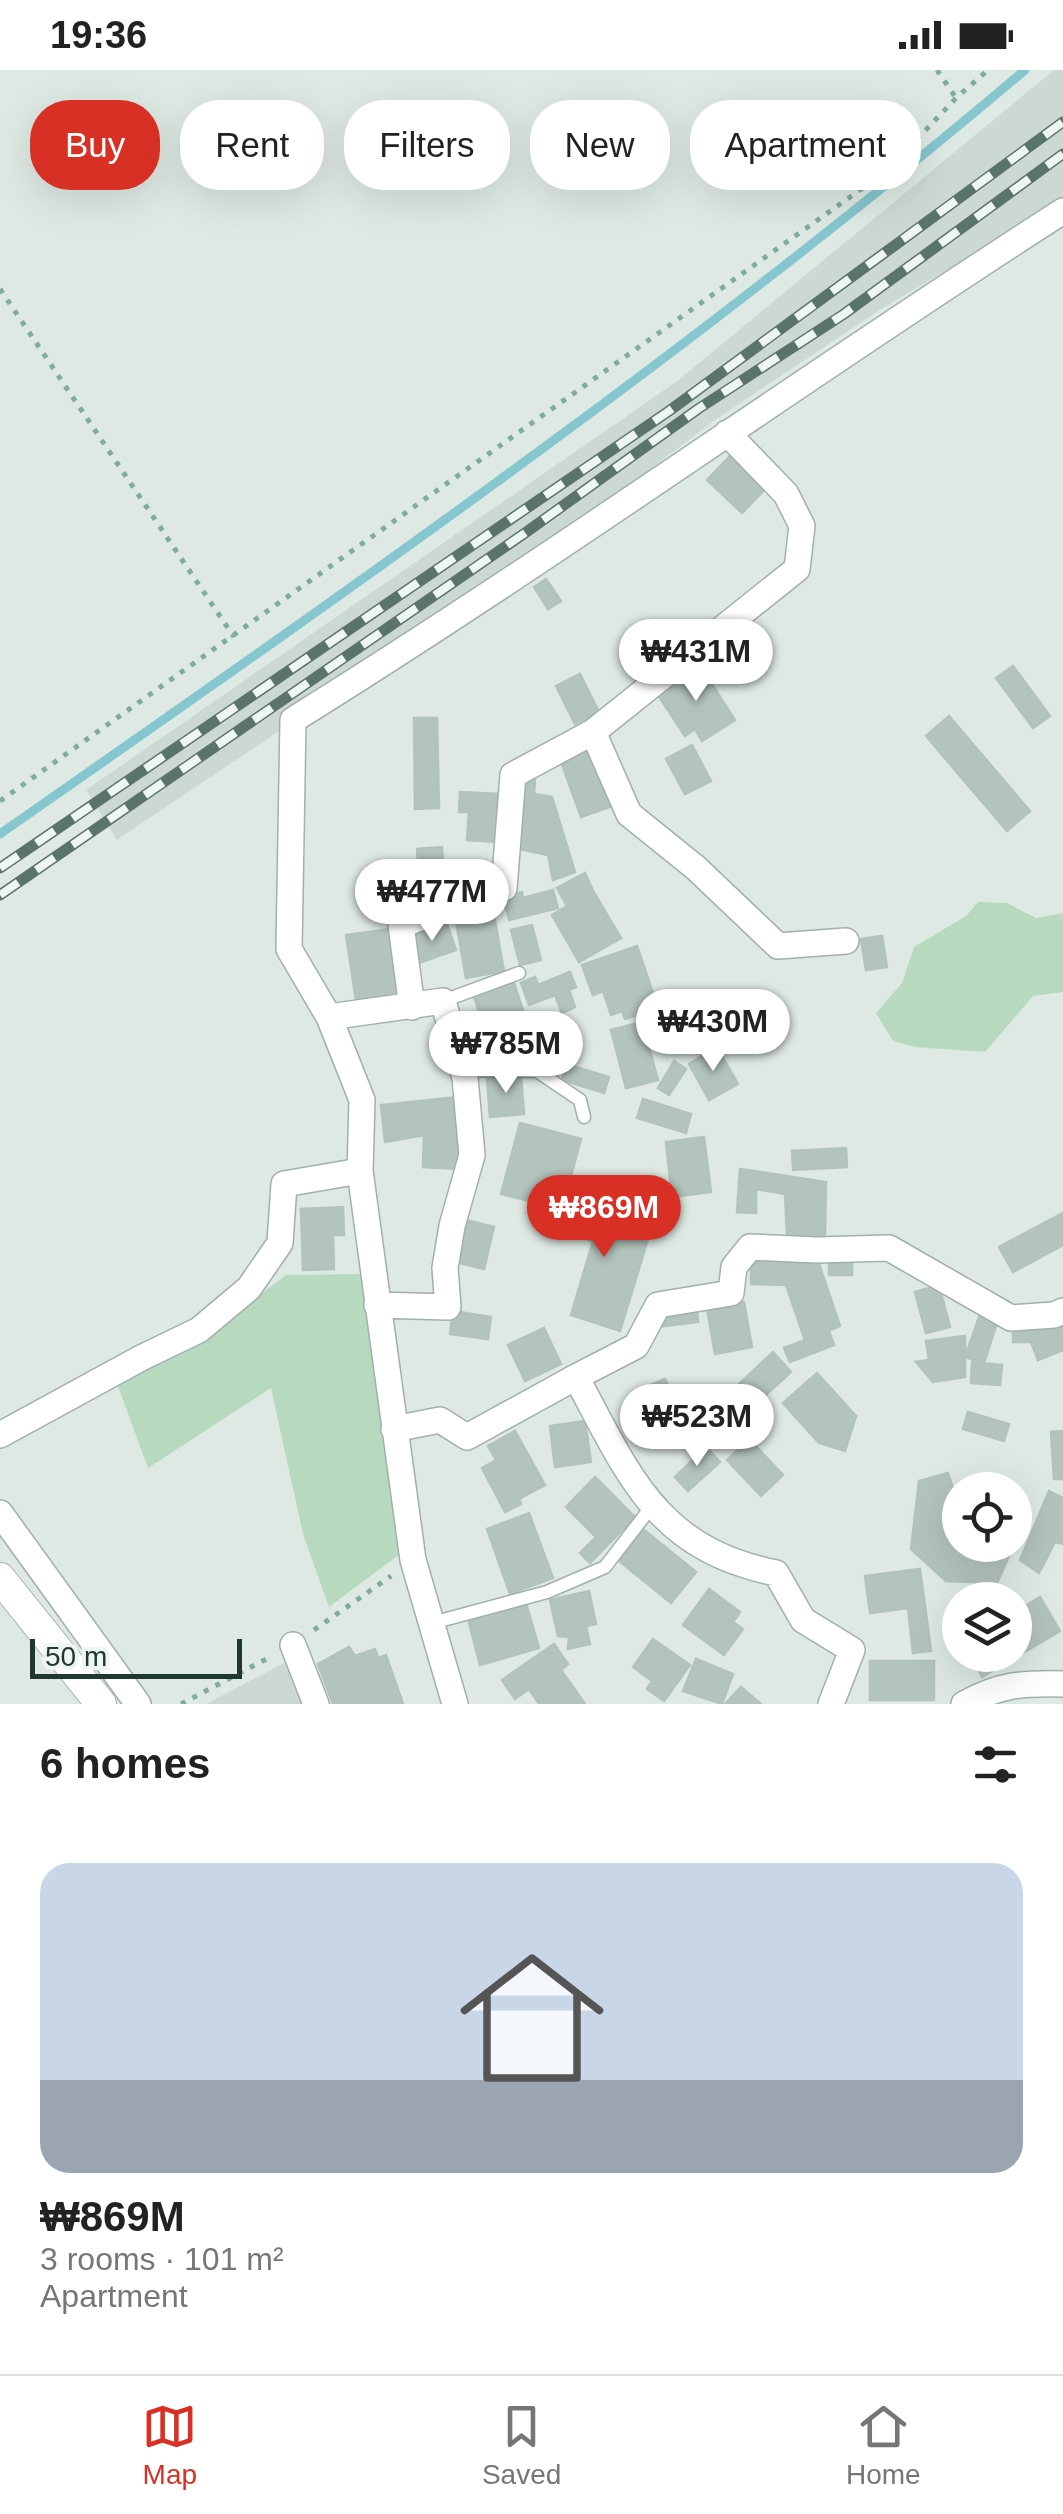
<!DOCTYPE html>
<meta charset="utf-8">
<style>
:root{--surface:#fff;--page:#f2f2f2;--text:#222;--muted:#767676;--line:#e0e0e0;--accent:#d93025}
body{margin:0;font-family:Helvetica,sans-serif;background:var(--page);color:var(--text);height:100vh;display:flex;flex-direction:column;font-size:38px;white-space:nowrap}
*{box-sizing:border-box;margin:0}
p{font-size:32px;color:var(--muted)}
.icon{flex:none;width:55px;height:55px;fill:none;stroke:currentColor;stroke-width:2;stroke-linecap:round;stroke-linejoin:round}
.map{position:relative;height:1634px;overflow:hidden}
.panel{display:flex;flex-direction:column;background:var(--surface);flex:1}
.panel>*{flex:none}
.top-card{position:absolute;left:30px;top:30px;width:1005px;height:90px;display:flex;gap:20px}
.controls{position:absolute;left:942px;top:1402px;display:grid;gap:20px}
.controls a{display:grid;place-items:center;width:90px;height:90px;border-radius:50%;background:var(--surface);box-shadow:0 10px 40px #0002;font-size:50px}
.scale{position:absolute;left:30px;bottom:25px;width:212px;box-sizing:border-box;padding-left:10px;border:5px solid #203831;border-top:0;font-size:28px;line-height:35px;white-space:nowrap;color:#203831;-webkit-text-stroke:8px #eef6f2;paint-order:stroke}
.price{position:absolute;translate:-50% -85px;padding:0 22px;border-radius:35px;background:#fff;color:#222;font-size:32px;line-height:65px;filter:drop-shadow(0 2px 5px #0008)}
.price::after{content:'';position:absolute;left:50%;top:60px;width:30px;height:22px;margin-left:-15px;background:inherit;clip-path:polygon(0 0,100% 0,50% 100%)}
.price.current{background:var(--accent);color:#fff}
ul{padding:0;list-style:none}
li{display:grid;align-content:center;gap:20px;height:530px;padding:0 40px}
li+li{border-top:2px solid var(--line)}
li span{display:grid;place-items:center;height:310px;border-radius:30px;color:#555}
li>.icon{margin-inline-start:auto}
span .icon{width:180px;height:180px;fill:#fffc;stroke-width:1}
li b{font-size:42px}
h2{display:flex;justify-content:space-between;align-items:center;height:120px;padding:0 40px;font-size:42px}
.tag{padding:0 35px;border-radius:40px;background:var(--surface);box-shadow:0 10px 40px #0002;font-size:35px;line-height:90px}
.tag.current{background:var(--accent);color:#fff}
.status{display:flex;justify-content:space-between;align-items:center;height:70px;padding:0 50px;background:var(--surface);direction:ltr}
.status svg{height:28px;fill:currentColor}
.tabs{display:flex;justify-content:space-around;align-items:center;height:140px;border-top:2px solid var(--line);background:var(--surface);font-size:28px;color:var(--muted)}
.tabs a{display:grid;justify-items:center;gap:5px}
.tabs .current{color:var(--accent)}
.map>svg:first-child{display:block}
.built{fill:#ccd9d3}
.green{fill:#b7dabf}
.lines{fill:none;stroke-linecap:round;stroke-linejoin:round}
.stream{stroke:#86c6ce;stroke-width:9}
.building{fill:#b3c4bd;stroke:#b1c3ba;stroke-width:2.5}
.lane-casing{stroke:#a1b0ab;stroke-width:15}
.street-casing{stroke:#a1b0ab;stroke-width:28}
.secondary-casing{stroke:#9db5ab;stroke-width:32}
.path{stroke:#7fac9c;stroke-width:5;stroke-dasharray:5 8;stroke-linecap:butt}
.lane{stroke:#fff;stroke-width:12}
.street{stroke:#fff;stroke-width:25}
.secondary{stroke:#fff;stroke-width:30}
.rail-casing{stroke:#5a746c;stroke-width:11}
.rail{stroke:#eef6f2;stroke-width:8;stroke-dasharray:22;stroke-linecap:butt}
</style>
<div class="status"><b>19:36</b><svg viewBox="0 0 49 12"><path d="M0 12V9h3v3zM5 12V6h3v6zM10 12V3h3v9zM15 12V0h3v12zM26 1h20v11H26zM47 4h2v5h-2z"/></svg></div>
<div class="map">
<svg width="1063" height="1634" viewBox="0 0 1063 1634">
<rect width="100%" height="100%" fill="#dee9e4"/>
<path class="built" d="M1054,0H1063V131L878,241L715,350L501,512L117,770L86,720L676,312Z
M286,1592L304,1634H206Z"/>
<path class="green" d="M978,832L1007,833L1036,848L1063,843V922L1033,926L985,982L915,977L893,971L876,943L902,913L914,877L966,846Z
M361,1204L400,1484L329,1537L303,1464L271,1318L148,1398L118,1316L228,1249L286,1205Z"/>
<g class="lines">
<path class="stream" d="M0,764C349,520 700,276 1025,0"/>
</g>
<path class="building" d="M732,384L767,417L742,443L707,410Z
M546,509L561,531L548,539L534,517Z
M699,594L735,650L702,671L695,659L685,666L656,622Z
M1013,596L1050,646L1033,658L996,608Z
M580,604L599,642L575,654L556,616Z
M949,646L1030,741L1007,761L926,666Z
M414,648H437L439,738L415,739Z
M692,675L711,711L685,724L666,689Z
M589,678L610,737L581,747L560,689Z
M522,710H535L534,724L552,727L575,802L553,810L548,785L515,778Z
M460,722L499,724L497,772L467,770L469,742H459Z
M442,777L445,826L421,828L417,779Z
M585,803L593,821L566,834L557,818Z
M553,820L558,838L509,850L503,827L522,822L523,828Z
M593,821L621,868L579,892L552,845Z
M494,845L504,901L466,908L456,851Z
M447,854L456,880L416,894L408,868Z
M532,855L541,890L520,895L511,860Z
M391,859L400,924L356,930L346,865Z
M882,866L887,897L866,900L861,869Z
M637,876L658,938L625,949L622,941L611,945L603,921L593,925L582,895Z
M570,902L576,917L569,920L575,937L562,943L555,925L529,935L521,913L535,907L538,915Z
M513,910L526,950L535,991L497,996L473,924Z
M642,952L658,1010L626,1018L611,960Z
M717,977L738,1014L709,1030L689,994Z
M674,991L686,999L669,1025L658,1018Z
M566,994L609,1007L604,1023L562,1010Z
M521,1006L524,1044L490,1047L487,1009Z
M459,1027L458,1099L423,1097L424,1065L385,1072L381,1035Z
M643,1029L691,1044L686,1063L637,1048Z
M520,1053L581,1069L562,1139L501,1124Z
M704,1067L711,1122L672,1127L666,1072Z
M846,1078L847,1097L793,1100L792,1081Z
M740,1099L826,1112L825,1166L787,1165L785,1124L756,1119V1143L737,1142Z
M567,1122L608,1135L605,1145L651,1159L620,1261L571,1245L593,1171L555,1159Z
M343,1137L344,1165H333L334,1199L303,1200L301,1139Z
M1063,1143V1175L1013,1202L999,1177Z
M466,1150L494,1157L484,1199L456,1192Z
M751,1190L819,1194L840,1256L805,1270L786,1215L751,1214Z
M852,1191V1205H829V1192Z
M939,1215L950,1257L926,1263L915,1222Z
M744,1232L752,1277L715,1284L707,1238Z
M697,1238L698,1252L663,1256L661,1243Z
M453,1241L491,1247L488,1269L450,1264Z
M979,1247L997,1253L984,1293L965,1287Z
M1013,1254H1063V1280L1038,1290L1031,1272H1013Z
M544,1258L561,1294L525,1311L508,1275Z
M829,1261L834,1275L790,1292L784,1278Z
M965,1266V1307L933,1312L916,1292L929,1290L926,1271Z
M773,1282L791,1302L755,1335L737,1316Z
M972,1292L1002,1295L1000,1315L971,1313Z
M817,1303L856,1346L845,1381L819,1373L783,1333Z
M665,1309L683,1349L655,1361L637,1321Z
M968,1342L1009,1354L1004,1371L963,1359Z
M585,1351L591,1392L555,1397L550,1356Z
M515,1361L545,1415L519,1429L521,1434L505,1442L482,1398L496,1390L488,1376Z
M1063,1361V1409H1054L1051,1362Z
M749,1369L783,1405L761,1426L727,1390Z
M706,1377L720,1392L688,1421L675,1407Z
M948,1403L954,1422L960,1427V1475H1014L997,1513L946,1511L911,1479L919,1411Z
M595,1407L635,1447L590,1493L580,1483L596,1467L566,1437Z
M1049,1421L1063,1428V1474L1055,1472L1039,1503L1020,1490Z
M529,1443L553,1508L510,1524L487,1459Z
M643,1459L696,1502L671,1533L618,1490Z
M920,1499L931,1581L913,1583L908,1538L870,1543L865,1506Z
M984,1515L990,1528L960,1530V1534L957,1528Z
M709,1519L740,1542L733,1552L743,1559L724,1585L683,1555Z
M589,1521L596,1554L586,1556L590,1574L568,1579L569,1567L558,1566L550,1530Z
M1040,1527L1060,1561L982,1607L970,1585H1015V1542Z
M526,1533L539,1578L480,1595L468,1549Z
M653,1569L690,1595L664,1631L647,1619L652,1611L633,1597Z
M554,1574L568,1594L561,1600L585,1634H539L529,1619L515,1629L502,1610Z
M349,1577L355,1586L375,1579L378,1588L386,1585L403,1634H333L318,1594Z
M696,1589L733,1604L722,1634L683,1621Z
M870,1591H934V1630H870Z
M741,1617L761,1634H725Z"/>
<g class="lines">
<g class="lane-casing">
<path id="lane" d="M443,931L519,903
M463,1000L537,1001L580,1030L584,1047
M432,1553L547,1522L605,1497L652,1436"/>
</g>
<g class="street-casing">
<path id="street" d="M593,662L629,744L696,798L778,876L846,871
M412,937L401,855L504,818L513,705L593,662L797,499L802,456L786,424L727,363
M329,947L443,931L465,1008L472,1085L452,1156L445,1198L448,1237L377,1235
M576,1307L636,1276L658,1235L731,1223L734,1197L750,1177L816,1180L889,1178L1011,1248L1054,1245L1063,1241
M394,1359L440,1350L467,1367L576,1307C629,1405 656,1479 776,1503L803,1550L852,1580L831,1634
M0,1365L141,1288L199,1260L249,1218L280,1173L284,1114L360,1101
M0,1443L138,1634
M293,1575L316,1634
M455,1634L413,1490L360,1101L362,1030L329,947L289,879L293,650C555,487 804,307 1063,141
M964,1634C1001,1614 1022,1613 1063,1614"/>
</g>
<g class="secondary-casing">
<path id="secondary" d="M0,1508L101,1634"/>
</g>
<path class="path" d="M937,0L956,28
M0,219L234,567
M0,731L888,100L956,28L988,0
M314,1560L391,1506
M181,1634L270,1587"/>
<use href="#lane" class="lane"/>
<use href="#street" class="street"/>
<use href="#secondary" class="secondary"/>
<g class="rail-casing">
<path id="rail" d="M0,798L669,341L1063,52
M0,825L525,463L698,339L844,244L1063,84"/>
</g>
<use href="#rail" class="rail"/>
</g>
</svg>
<div class="controls">
<a><svg class="icon" aria-label="locate" viewBox="0 0 24 24"><circle cx="12" cy="12" r="6"/><path d="M12 2v4M12 18v4M2 12h4M18 12h4"/></svg></a>
<a><svg class="icon" aria-label="layers" viewBox="0 0 24 24"><path d="M12 4l9 5-9 5-9-5zM3 14l9 5 9-5"/></svg></a>
</div>
<div class="scale">50 m</div>
<b class="price" style="left:696px;top:634px">₩431M</b>
<b class="price" style="left:432px;top:874px">₩477M</b>
<b class="price" style="left:713px;top:1004px">₩430M</b>
<b class="price" style="left:506px;top:1026px">₩785M</b>
<b class="price current" style="left:604px;top:1190px">₩869M</b>
<b class="price" style="left:697px;top:1399px">₩523M</b>
<div class="top-card">
<a class="tag current">Buy</a>
<a class="tag">Rent</a>
<a class="tag">Filters</a>
<a class="tag">New</a>
<a class="tag">Apartment</a>
</div>
</div>
<section class="panel">
<h2>6 homes<svg class="icon" aria-label="filters" viewBox="0 0 24 24"><path d="M4 7h16M4 17h16"/><circle cx="9" cy="7" r="2"/><circle cx="15" cy="17" r="2"/></svg></h2>
<ul>
<li><span style="background:linear-gradient(#c9d6e8 70%,#9aa5b1 0)"><svg class="icon" aria-label="home" viewBox="0 0 24 24"><path d="M3 11l9-7 9 7M6 9v11h12V9"/></svg></span><div><b>₩869M</b><p>3 rooms · 101 m²</p><p>Apartment</p></div></li>
</ul>
</section>
<nav class="tabs">
<a class="current"><svg class="icon" aria-label="map" viewBox="0 0 24 24"><path d="M3 6l6-2 6 2 6-2v14l-6 2-6-2-6 2zM9 4v14M15 6v14"/></svg>Map</a>
<a><svg class="icon" aria-label="saved" viewBox="0 0 24 24"><path d="M7 4h10v16l-5-4-5 4z"/></svg>Saved</a>
<a><svg class="icon" aria-label="home" viewBox="0 0 24 24"><path d="M3 11l9-7 9 7M6 9v11h12V9"/></svg>Home</a>
</nav>
